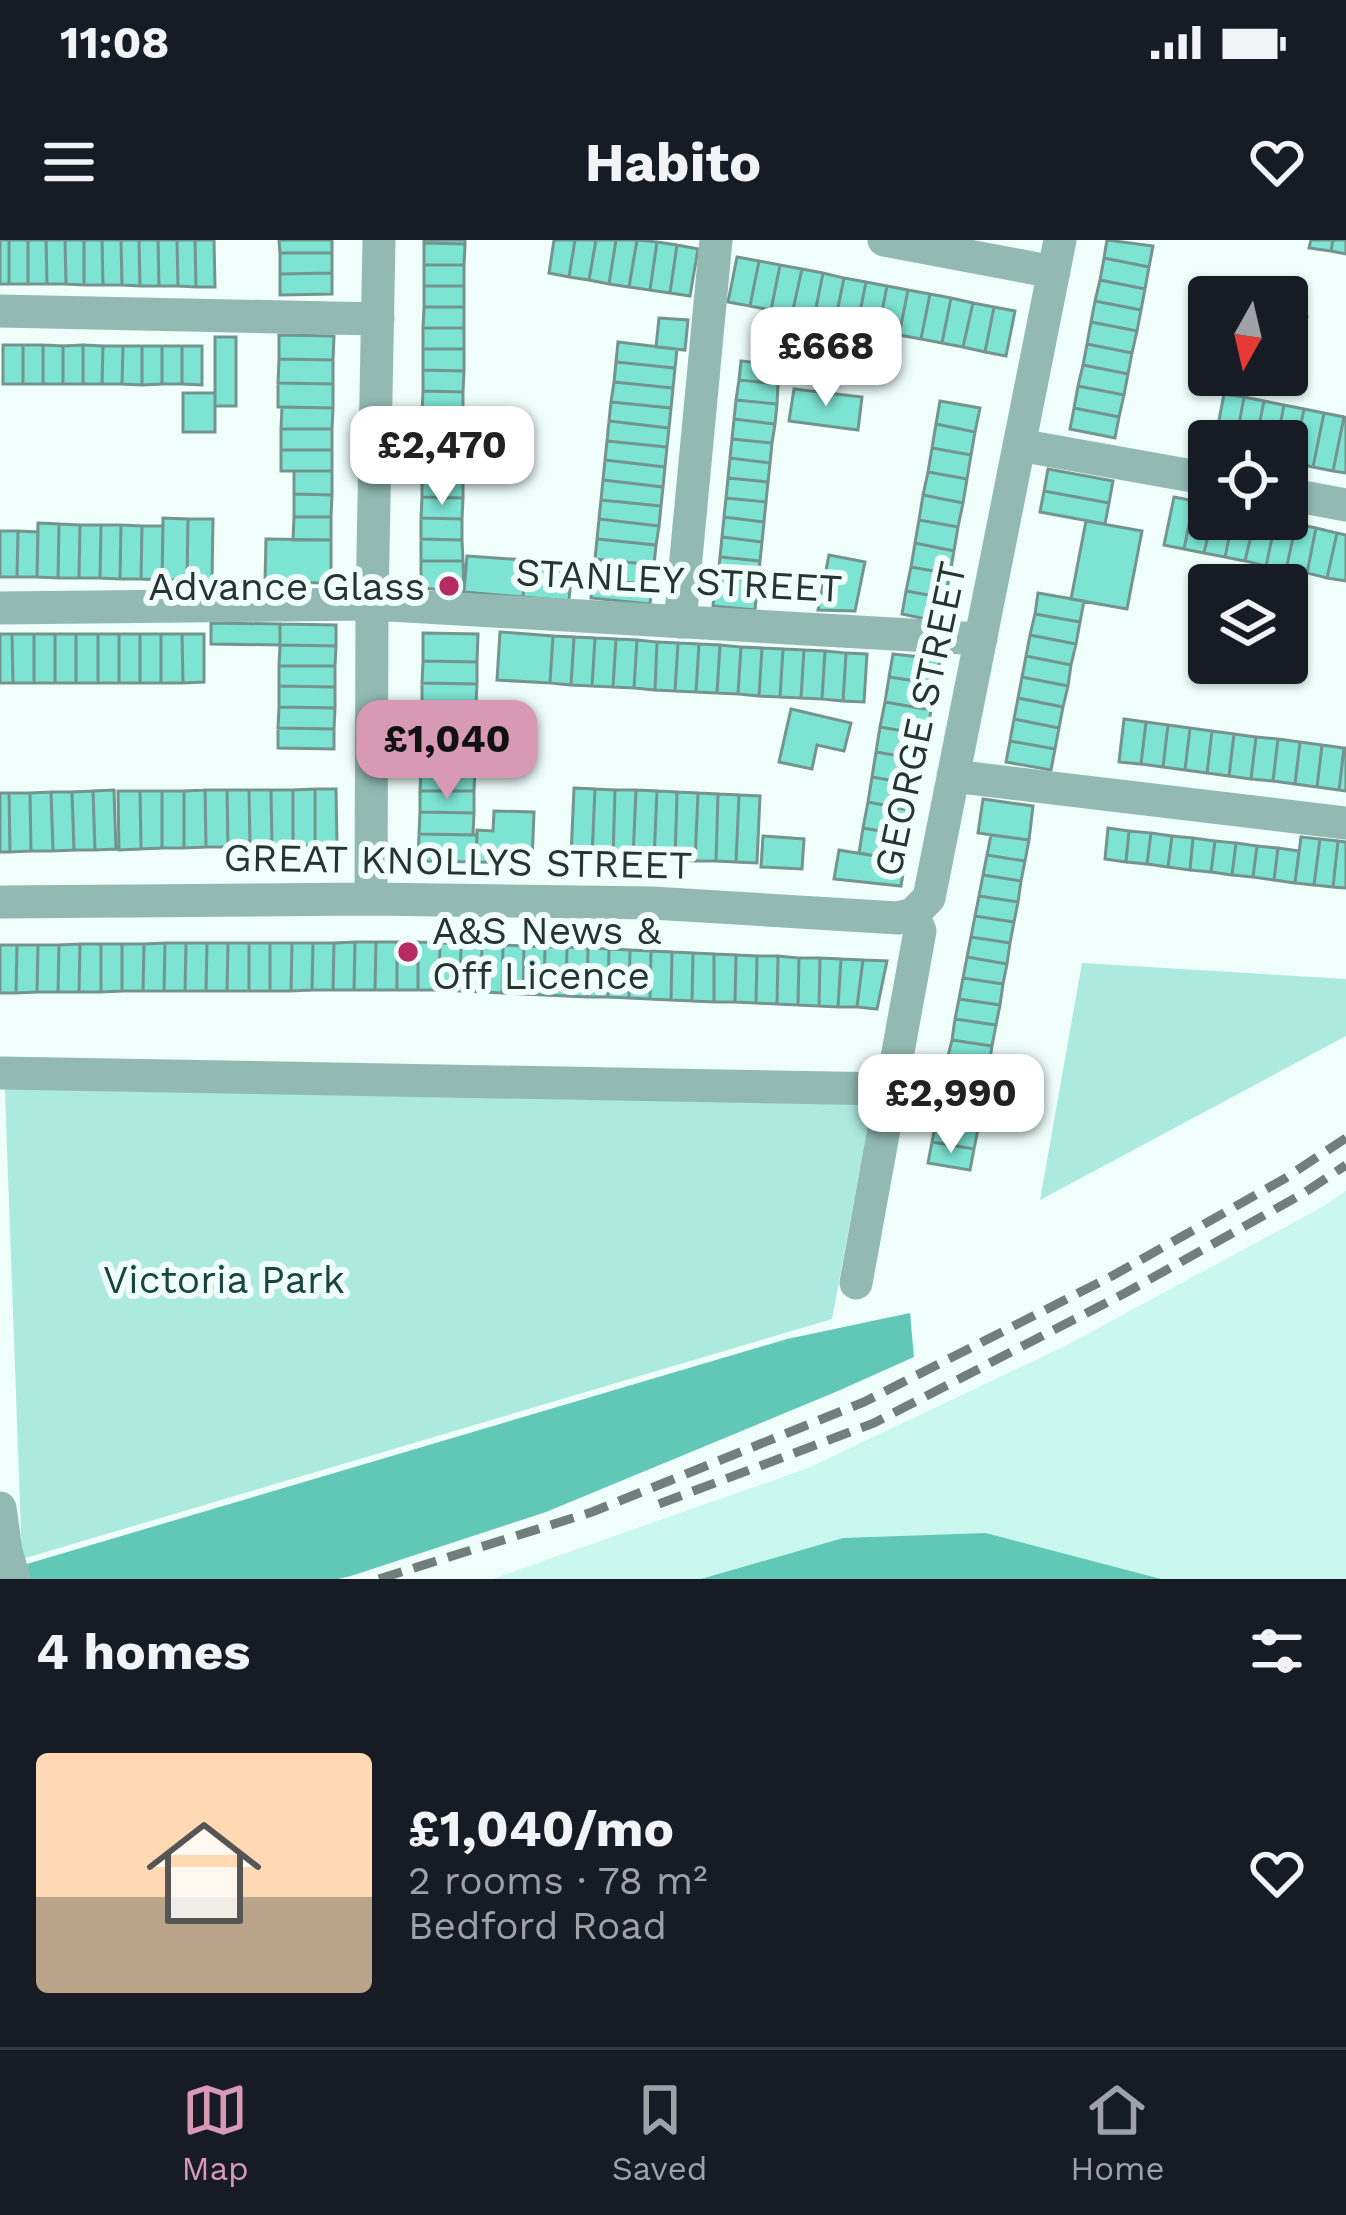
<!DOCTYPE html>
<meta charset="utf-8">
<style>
:root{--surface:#171b24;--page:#242831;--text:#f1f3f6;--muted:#9ea1a6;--line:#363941;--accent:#d799b4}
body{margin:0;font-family:"Work Sans",sans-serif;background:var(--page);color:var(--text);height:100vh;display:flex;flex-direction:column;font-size:45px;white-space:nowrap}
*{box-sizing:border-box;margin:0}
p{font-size:39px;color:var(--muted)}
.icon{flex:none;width:66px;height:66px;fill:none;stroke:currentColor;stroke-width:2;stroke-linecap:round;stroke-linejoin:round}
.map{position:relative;height:1339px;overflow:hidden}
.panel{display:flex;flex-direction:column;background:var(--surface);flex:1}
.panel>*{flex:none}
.needle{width:78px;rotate:188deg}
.controls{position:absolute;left:1188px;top:36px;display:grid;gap:24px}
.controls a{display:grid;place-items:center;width:120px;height:120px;border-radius:12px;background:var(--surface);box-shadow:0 3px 9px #0004;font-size:60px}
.price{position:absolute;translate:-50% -102px;padding:0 27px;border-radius:24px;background:#fff;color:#222;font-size:39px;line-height:78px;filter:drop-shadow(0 3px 6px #0008)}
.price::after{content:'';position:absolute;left:50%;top:72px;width:36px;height:27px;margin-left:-18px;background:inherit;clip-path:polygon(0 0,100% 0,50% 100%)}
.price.current{background:var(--accent);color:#111}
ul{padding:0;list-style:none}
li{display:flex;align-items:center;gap:36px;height:300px;padding:0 36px}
li span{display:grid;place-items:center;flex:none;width:336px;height:240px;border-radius:12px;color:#555}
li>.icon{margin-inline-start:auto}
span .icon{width:144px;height:144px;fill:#fffc;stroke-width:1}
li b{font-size:51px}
h2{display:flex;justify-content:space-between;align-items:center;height:144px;padding:0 36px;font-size:51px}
.status{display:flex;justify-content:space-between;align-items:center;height:84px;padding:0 60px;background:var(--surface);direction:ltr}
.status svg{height:33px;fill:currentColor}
header{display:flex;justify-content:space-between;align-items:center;height:156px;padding:0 36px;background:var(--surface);font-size:54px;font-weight:700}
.menu{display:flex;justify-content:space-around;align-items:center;height:168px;border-top:3px solid var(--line);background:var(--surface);font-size:33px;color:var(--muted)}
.menu a{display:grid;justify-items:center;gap:6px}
.menu .current{color:var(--accent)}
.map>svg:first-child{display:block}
.built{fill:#caf8ef}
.green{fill:#aceade}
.forest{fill:#61c8b8}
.building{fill:#7de4d3;stroke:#73958e;stroke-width:3}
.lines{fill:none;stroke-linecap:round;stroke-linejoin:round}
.street{stroke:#92bab2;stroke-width:33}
.rail{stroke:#707e7c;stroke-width:9;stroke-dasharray:24 12;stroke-linecap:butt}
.poi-dot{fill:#b72b63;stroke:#effefb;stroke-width:4.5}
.labels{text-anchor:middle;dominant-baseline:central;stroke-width:12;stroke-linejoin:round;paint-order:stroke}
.street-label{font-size:39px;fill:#253331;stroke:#effefb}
.poi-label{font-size:39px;fill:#253331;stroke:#effefb;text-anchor:end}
.park-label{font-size:39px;fill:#18463f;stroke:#effefb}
</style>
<div class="status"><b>11:08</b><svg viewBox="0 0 49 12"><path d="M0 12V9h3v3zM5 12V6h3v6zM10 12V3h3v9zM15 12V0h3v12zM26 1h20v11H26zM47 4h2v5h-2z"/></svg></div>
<header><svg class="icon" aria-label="menu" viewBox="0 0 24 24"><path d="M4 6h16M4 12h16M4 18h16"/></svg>Habito<svg class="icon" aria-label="heart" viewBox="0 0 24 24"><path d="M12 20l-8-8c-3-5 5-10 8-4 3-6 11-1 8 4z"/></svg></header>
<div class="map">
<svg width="1346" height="1339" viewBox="0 0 1346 1339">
<rect width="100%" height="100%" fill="#effefb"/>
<path class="built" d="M1346,951V1339H492L808,1228L1067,1105L1322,967Z"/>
<path class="green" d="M1082,723L1346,739V796L1040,960Z
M4,825L876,843L832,1079L22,1319Z"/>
<path class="forest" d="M910,1073L914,1117L838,1151L546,1272L351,1336L338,1339H25L20,1326L787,1099Z
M986,1293L1161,1339H701L843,1298Z"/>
<path class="building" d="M0,0H9V44H0Z
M9,0H28V44H9Z
M28,0H46L47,44H28Z
M46,0H65L66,44H47Z
M65,0H84V45L66,44Z
M84,0H102L103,45H84Z
M102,0H121L122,45H103Z
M121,0H139L140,46L122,45Z
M139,0H158L159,46H140Z
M158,0H177L178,46H159Z
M177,0H195L196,47L178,46Z
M195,0H214L215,47H196Z
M279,0H332V13H280Z
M424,0H465V4L424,3Z
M554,0H575L569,37L549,33Z
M575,0H596L589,40L569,37Z
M596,0H616L609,44L589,40Z
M616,0H637L629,47L609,44Z
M637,0L657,2L650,50L629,47Z
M1107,0L1153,6L1149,27L1104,18Z
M1311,0H1333L1331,11L1309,8Z
M1333,0H1346V14L1331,11Z
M657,2L677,5L670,53L650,50Z
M424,3L465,4L464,25H424Z
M677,5L698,9L690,56L670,53Z
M280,13H332V33L280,34Z
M737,17L759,21L750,66L728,62Z
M1104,18L1149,27L1145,49L1100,40Z
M759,21L780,25L771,70L750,66Z
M424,25H464V46H424Z
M780,25L802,29L792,74L771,70Z
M802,29L823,33L814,78L792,74Z
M332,33V54L280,55V34Z
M823,33L844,38L835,82L814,78Z
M844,38L866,42L857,87L835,82Z
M1100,40L1145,49L1141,70L1095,61Z
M866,42L887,46L878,91L857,87Z
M424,46H464V67H424Z
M887,46L908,50L899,95L878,91Z
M908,50L930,54L921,99L899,95Z
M930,54L951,58L942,103L921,99Z
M951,58L973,63L963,107L942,103Z
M1095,61L1141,70L1137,91L1091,82Z
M973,63L994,67L985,112L963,107Z
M424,67H464V88H423Z
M994,67L1015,71L1006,116L985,112Z
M1287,73L1307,77L1297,121L1287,119Z
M659,78L688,80L685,110L656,107Z
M1091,82L1137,91L1132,113L1087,104Z
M423,88H464V109H423Z
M279,95L334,96L333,120L279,119Z
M215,97H236V166H215Z
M618,102L677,109L675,128L616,122Z
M1087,104L1132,113L1128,134L1083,125Z
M3,105H23V144H3Z
M23,105H43V144H23Z
M43,105L63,106V144H43Z
M83,105L103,106L102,144H83Z
M83,105V144H63V106Z
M103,106H123L122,144H102Z
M123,106H142V145L122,144Z
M142,106H162V144L142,145Z
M162,106H182V144H162Z
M182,106H202V145L182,144Z
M423,109H464V131L423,130Z
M279,119L333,120V144L278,143Z
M741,121L781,125L778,144L739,140Z
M616,122L675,128L673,148L614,142Z
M1083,125L1128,134L1124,155L1078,146Z
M423,130L464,131L463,152L423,151Z
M739,140L778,144L777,164L736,160Z
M614,142L673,148L671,168L611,162Z
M278,143L333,144V168L278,167Z
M1078,146L1124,155L1119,177L1074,168Z
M794,149L862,157L858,190L789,181Z
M423,151L463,152V173H422Z
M183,153H215V192H183Z
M1224,154L1244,157L1236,201H1215Z
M1244,157L1264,161L1256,201H1236Z
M736,160L777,164L775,184L734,179Z
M940,161L980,168L975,192L936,184Z
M1264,161L1284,165L1277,201H1256Z
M611,162L671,168L669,188L609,181Z
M1284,165L1304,169L1293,223L1287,222V201H1277Z
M282,167L333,168L332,189H281Z
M1074,168L1119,177L1115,198L1070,189Z
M1304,169L1324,173L1313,227L1293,223Z
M422,173H463V194H422Z
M1324,173L1344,177L1333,231L1313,227Z
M1344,177L1346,178V233L1333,231Z
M734,179L775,184L772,203L732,199Z
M609,181L669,188L667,207L607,201Z
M936,184L975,192L971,215L932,208Z
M281,189H332V210H281Z
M422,194H463V215H422Z
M732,199L772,203L770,223L730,218Z
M607,201L667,207L665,227L605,220Z
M932,208L971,215L967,239L928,232Z
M281,210H332V231H281Z
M422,215H463V236H422Z
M730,218L770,223L768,242L728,238Z
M605,220L665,227L663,247L603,240Z
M1048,229L1113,241L1109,263L1044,251Z
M294,231H332V255L294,254Z
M928,232L967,239L963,263L923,255Z
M422,236H463V258L422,257Z
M728,238L768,242L766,262L726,258Z
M603,240L663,247L661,266L601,260Z
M1044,251L1109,263L1105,284L1040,272Z
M294,254L332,255L331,277H294Z
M923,255L963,263L958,287L919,280Z
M422,257L463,258L462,279L421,278Z
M1174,257L1194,261L1184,309L1164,305Z
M726,258L766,262L764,282L724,277Z
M601,260L661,266L659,286L599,279Z
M1194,261L1209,264V279H1212L1204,313L1184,309Z
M294,277H331V300H293Z
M724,277L764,282L762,302L722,297Z
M163,278L188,279L187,340H162Z
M421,278L462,279V300L421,299Z
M188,279H213L212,341L187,340Z
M599,279L659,286L656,305L597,299Z
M1212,279H1233L1225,317L1204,313Z
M1233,279H1255L1245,321L1225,317Z
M1255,279H1276L1266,326L1245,321Z
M1276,279L1296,284L1286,330L1266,326Z
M919,280L958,287L954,311L915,303Z
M1086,281L1142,291L1127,369L1071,359Z
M38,283L59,284L58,338L37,337Z
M59,284L80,285L79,338H58Z
M1296,284L1316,288L1307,333L1286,330Z
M80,285H101L100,338H79Z
M101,285H121L120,339L100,338Z
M121,285L142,286L141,339H120Z
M142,286H163L162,340L141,339Z
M1316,288L1337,293L1327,338L1307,333Z
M0,291H18L17,337H0Z
M18,291L38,292L37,337H17Z
M1337,293L1346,295V341L1327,338Z
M722,297L762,302L760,321L720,317Z
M266,299L331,300V343L265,342Z
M421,299L462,300L463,321H421Z
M597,299L656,305L654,325L595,319Z
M915,303L954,311L950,334L911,327Z
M829,315L865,322L855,371L818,370Z
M467,316L526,320L523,357L464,352Z
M720,317L760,321L758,341L718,337Z
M595,319L654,325L652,345L593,339Z
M526,320L572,324L569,361L523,357Z
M421,321H463L464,352L421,348Z
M911,327L950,334L945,358L906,351Z
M716,336L758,341L755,370L713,366Z
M593,339L652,345L650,364L591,358Z
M906,351L945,358L941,382L902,374Z
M1038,353L1084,361L1080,382L1035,374Z
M1035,374L1080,382L1076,404L1030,395Z
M211,383L280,384V405L211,404Z
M280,384L336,385V406L280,405Z
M500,392L553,396L550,443L497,440Z
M423,393L478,394L477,422L423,421Z
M0,394H12L13,443H0Z
M12,394H34V443H13Z
M34,394H55V443H34Z
M55,394H76V443H55Z
M76,394H98V443H76Z
M98,394H119V443H98Z
M119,394H140V443H119Z
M140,394H161V443H140Z
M161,394H182L183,443H161Z
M182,394H204V442L183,443Z
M1030,395L1076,404L1071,425L1026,416Z
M553,396L574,397L571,445L550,443Z
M574,397L595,398L592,446L571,445Z
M595,398L616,399L613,447L592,446Z
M616,399L637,400L634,448L613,447Z
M637,400L657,402L655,450L634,448Z
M657,402L678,403L675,451L655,450Z
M678,403L699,404L696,452L675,451Z
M699,404L720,405L717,453L696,452Z
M280,405L336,406L335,426H279Z
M720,405L741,407L738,454L717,453Z
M741,407L762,408L759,456L738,454Z
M762,408L783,409L780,457L759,456Z
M783,409L804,410L801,458L780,457Z
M804,410L825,411L822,459L801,458Z
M825,411L846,413L843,461L822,459Z
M846,413L867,414L864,462L843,461Z
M893,414L940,419L936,444L889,437Z
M1026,416L1071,425L1068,446L1022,437Z
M423,421L477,422V444L422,443Z
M279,426H335V447L279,446Z
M889,437L936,444L931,470L885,462Z
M1022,437L1068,446L1063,467L1018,458Z
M422,443L477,444L476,465L422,464Z
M279,446L335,447V468L279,467Z
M1018,458L1063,467L1059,488L1014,479Z
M885,462L931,470L927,495L880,487Z
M422,464L476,465V487L422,486Z
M279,467L335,468L334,489L278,488Z
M791,469L851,483L844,511L817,505L812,529L779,522Z
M1014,479L1059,488L1055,509L1010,501Z
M1124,479L1146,482L1141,524L1119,522Z
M1146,482L1168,485L1163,527L1141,524Z
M1168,485L1190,488L1185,530L1163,527Z
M422,486L476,487L475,508L421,507Z
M880,487L927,495L923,520L876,512Z
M278,488L334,489V509L278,508Z
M1190,488L1212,491L1207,533L1185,530Z
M1212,491L1234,494L1229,536L1207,533Z
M1234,494L1256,497L1251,539L1229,536Z
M1256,497L1278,499L1273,541L1251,539Z
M1278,499L1300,502L1295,544L1273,541Z
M1010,501L1055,509L1051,530L1006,522Z
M1300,502L1322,505L1317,547L1295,544Z
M1322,505L1344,508L1339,550L1317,547Z
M421,507L475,508V530L421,529Z
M1344,508H1346V551L1339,550Z
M876,512L923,520L918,545L872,537Z
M421,529L475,530L474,551H420Z
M872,537L918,545L914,571L868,562Z
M574,548L595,549L592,616H571Z
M315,549H336L337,605H315Z
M315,549V605L293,606V550Z
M595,549L615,550L613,617L592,616Z
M114,550L116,609L95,610L93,551Z
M205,550H227L228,607H206Z
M205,550L206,607L184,608V551Z
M227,550H249L250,606L228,607Z
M249,550H271L272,606H250Z
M271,550H293V606H272Z
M615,550H636L633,618L613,617Z
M636,550L657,551L654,619L633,618Z
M93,551L95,610H74L72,552Z
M118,551H140L141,609L119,610Z
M140,551H162V608L141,609Z
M162,551H184V608H162Z
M420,551H474V573L420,572Z
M657,551L677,552L675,620L654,619Z
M51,552H72L74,610L53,611Z
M51,552L53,611H31L30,553Z
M677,552L698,553L695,621L675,620Z
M0,553H9L10,612H0Z
M9,553H30L31,611L10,612Z
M698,553L718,554L716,621H695Z
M718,554L739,555L736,622L716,621Z
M739,555L760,556L757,623L736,622Z
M983,559L1033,566L1029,600L978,593Z
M868,562L914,571L909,596L863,588Z
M494,571L534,572L532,623L476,622L477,590L493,591Z
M420,572L474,573L473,595L419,594Z
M863,588L909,596L905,621L859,613Z
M1108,588L1129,591L1126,622L1105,619Z
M1129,591L1151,593L1147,624L1126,622Z
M1151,593L1172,596L1168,627L1147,624Z
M419,594L477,595L476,622L418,621Z
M991,595L1029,600L1025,621L987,615Z
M763,596L804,599L802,629L761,627Z
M1172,596L1193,598L1190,630L1168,627Z
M1301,597L1320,599L1314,645L1295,643Z
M1193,598L1215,601L1211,632L1190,630Z
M1320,599L1338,601L1333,647L1314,645Z
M1215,601L1236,603L1232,635L1211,632Z
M1338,601L1346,602V648L1333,647Z
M1236,603L1257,606L1253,637L1232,635Z
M1257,606L1278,608L1274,640L1253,637Z
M1278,608L1299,611L1295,643L1274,640Z
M839,610L905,621L901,646L834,639Z
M987,615L1025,621L1021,641L983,635Z
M983,635L1021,641L1018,662L979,656Z
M979,656L1018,662L1014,682L975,676Z
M975,676L1014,682L1010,703L971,697Z
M971,697L1010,703L1007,724L967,717Z
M355,702H376L375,750H354Z
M355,702L354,750H333L334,703Z
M376,702H397V750H375Z
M397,702H418V750H397Z
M418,702L440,703L439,750H418Z
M165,703H186L185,751H164Z
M165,703L164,751H143L144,704Z
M186,703H207L206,751H185Z
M207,703H228L227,751H206Z
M228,703H249V751H227Z
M249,703H270V751H249Z
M270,703H292L291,751H270Z
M292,703H313L312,750L291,751Z
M313,703H334L333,750H312Z
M440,703H461L460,751L439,750Z
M461,703L482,704L481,752L460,751Z
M80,704H101V752H79Z
M80,704L79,752H58L59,705Z
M101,704H122V751L101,752Z
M122,704H144L143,751H122Z
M482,704L503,705L502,753L481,752Z
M0,705H17L16,753H0Z
M17,705H38L37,752L16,753Z
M38,705H59L58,752H37Z
M503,705L524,706L523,754L502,753Z
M524,706L545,707L544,755L523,754Z
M545,707H567L566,756L544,755Z
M567,707L588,708L587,757L566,756Z
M588,708L609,709L608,757H587Z
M609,709L630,710L629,758L608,757Z
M630,710L651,711L650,759L629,758Z
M651,711L672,712L671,760L650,759Z
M672,712L693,713L692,761L671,760Z
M693,713L714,714V762L692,761Z
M714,714L736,715L735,762H714Z
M736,715L757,716L756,763L735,762Z
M757,716H778L777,764L756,763Z
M778,716L799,718L798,765L777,764Z
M967,717L1007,724L1003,744L963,738Z
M799,718H820L819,766L798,765Z
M820,718L841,719L838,767L819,766Z
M841,719L863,720L857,767H838Z
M863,720L887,721L877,769L857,767Z
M963,738L1003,744L1000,765L959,759Z
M959,759L1000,765L996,785L955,779Z
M955,779L996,785L992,806L952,800Z
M952,800L992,806L989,826L947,820Z
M947,820L989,826L985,848L944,841Z
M944,841L985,848L981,868L940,861Z
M940,861L981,868L978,889L936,882Z
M936,882L978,889L974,909L932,902Z
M932,902L974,909L970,930L928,923Z"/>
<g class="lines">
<path class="street" d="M884,0L1054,32
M0,71L378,79
M1019,205L1209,239
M1287,254L1346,265
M0,368L372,364L981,399
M680,382L716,0
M953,536L1346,583
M371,659L372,364L379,0
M0,662L371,659L652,663L898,678L913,674
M913,674L929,658L1060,0
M0,833L891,849
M856,1043L920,691L913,674
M0,1268L6,1311L14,1339"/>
<path class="rail" d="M659,1264L874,1183L1127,1052L1304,953L1346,925
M379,1339L592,1272L864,1162L1112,1036L1284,939L1346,898"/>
</g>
<g class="poi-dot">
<circle cx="449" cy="346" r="12"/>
<circle cx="408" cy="712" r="12"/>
</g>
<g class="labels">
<g class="street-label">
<text transform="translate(679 340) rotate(3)">STANLEY STREET</text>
<text transform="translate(920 479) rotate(-78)">GEORGE STREET</text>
<text transform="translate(458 621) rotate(1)">GREAT KNOLLYS STREET</text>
</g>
<g class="poi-label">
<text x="425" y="346">Advance Glass</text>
<text x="432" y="690" text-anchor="start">A&amp;S News &amp;<tspan x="432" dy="45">Off Licence</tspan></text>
</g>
<g class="park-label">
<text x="224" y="1039">Victoria Park</text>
</g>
</g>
</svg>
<div class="controls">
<a><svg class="needle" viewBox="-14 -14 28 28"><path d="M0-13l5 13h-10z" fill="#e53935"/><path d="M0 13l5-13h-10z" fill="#9ea1a6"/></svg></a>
<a><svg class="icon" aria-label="locate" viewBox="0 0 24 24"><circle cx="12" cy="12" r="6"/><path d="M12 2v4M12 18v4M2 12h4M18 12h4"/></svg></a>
<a><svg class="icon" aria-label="layers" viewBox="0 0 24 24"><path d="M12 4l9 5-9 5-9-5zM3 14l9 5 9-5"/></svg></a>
</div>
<b class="price" style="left:826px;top:169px">£668</b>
<b class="price" style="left:442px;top:268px">£2,470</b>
<b class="price current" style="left:447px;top:562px">£1,040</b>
<b class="price" style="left:951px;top:916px">£2,990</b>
</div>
<section class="panel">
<h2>4 homes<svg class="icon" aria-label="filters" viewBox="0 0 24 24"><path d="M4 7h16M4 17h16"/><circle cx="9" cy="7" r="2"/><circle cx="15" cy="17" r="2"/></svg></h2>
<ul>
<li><span style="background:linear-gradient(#ffd9b3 60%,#b9a48a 0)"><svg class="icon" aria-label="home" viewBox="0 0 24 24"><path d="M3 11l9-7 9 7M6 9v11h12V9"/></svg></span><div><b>£1,040/mo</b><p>2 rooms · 78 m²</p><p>Bedford Road</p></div><svg class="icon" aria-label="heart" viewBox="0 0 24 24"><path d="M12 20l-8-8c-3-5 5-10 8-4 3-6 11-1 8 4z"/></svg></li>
</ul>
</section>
<nav class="menu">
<a class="current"><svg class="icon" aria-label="map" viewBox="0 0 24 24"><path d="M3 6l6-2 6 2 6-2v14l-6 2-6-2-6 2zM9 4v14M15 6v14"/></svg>Map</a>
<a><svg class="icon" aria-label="saved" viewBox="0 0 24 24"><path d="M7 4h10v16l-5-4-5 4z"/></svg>Saved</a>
<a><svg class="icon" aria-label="home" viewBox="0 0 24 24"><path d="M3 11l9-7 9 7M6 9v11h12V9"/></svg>Home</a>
</nav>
